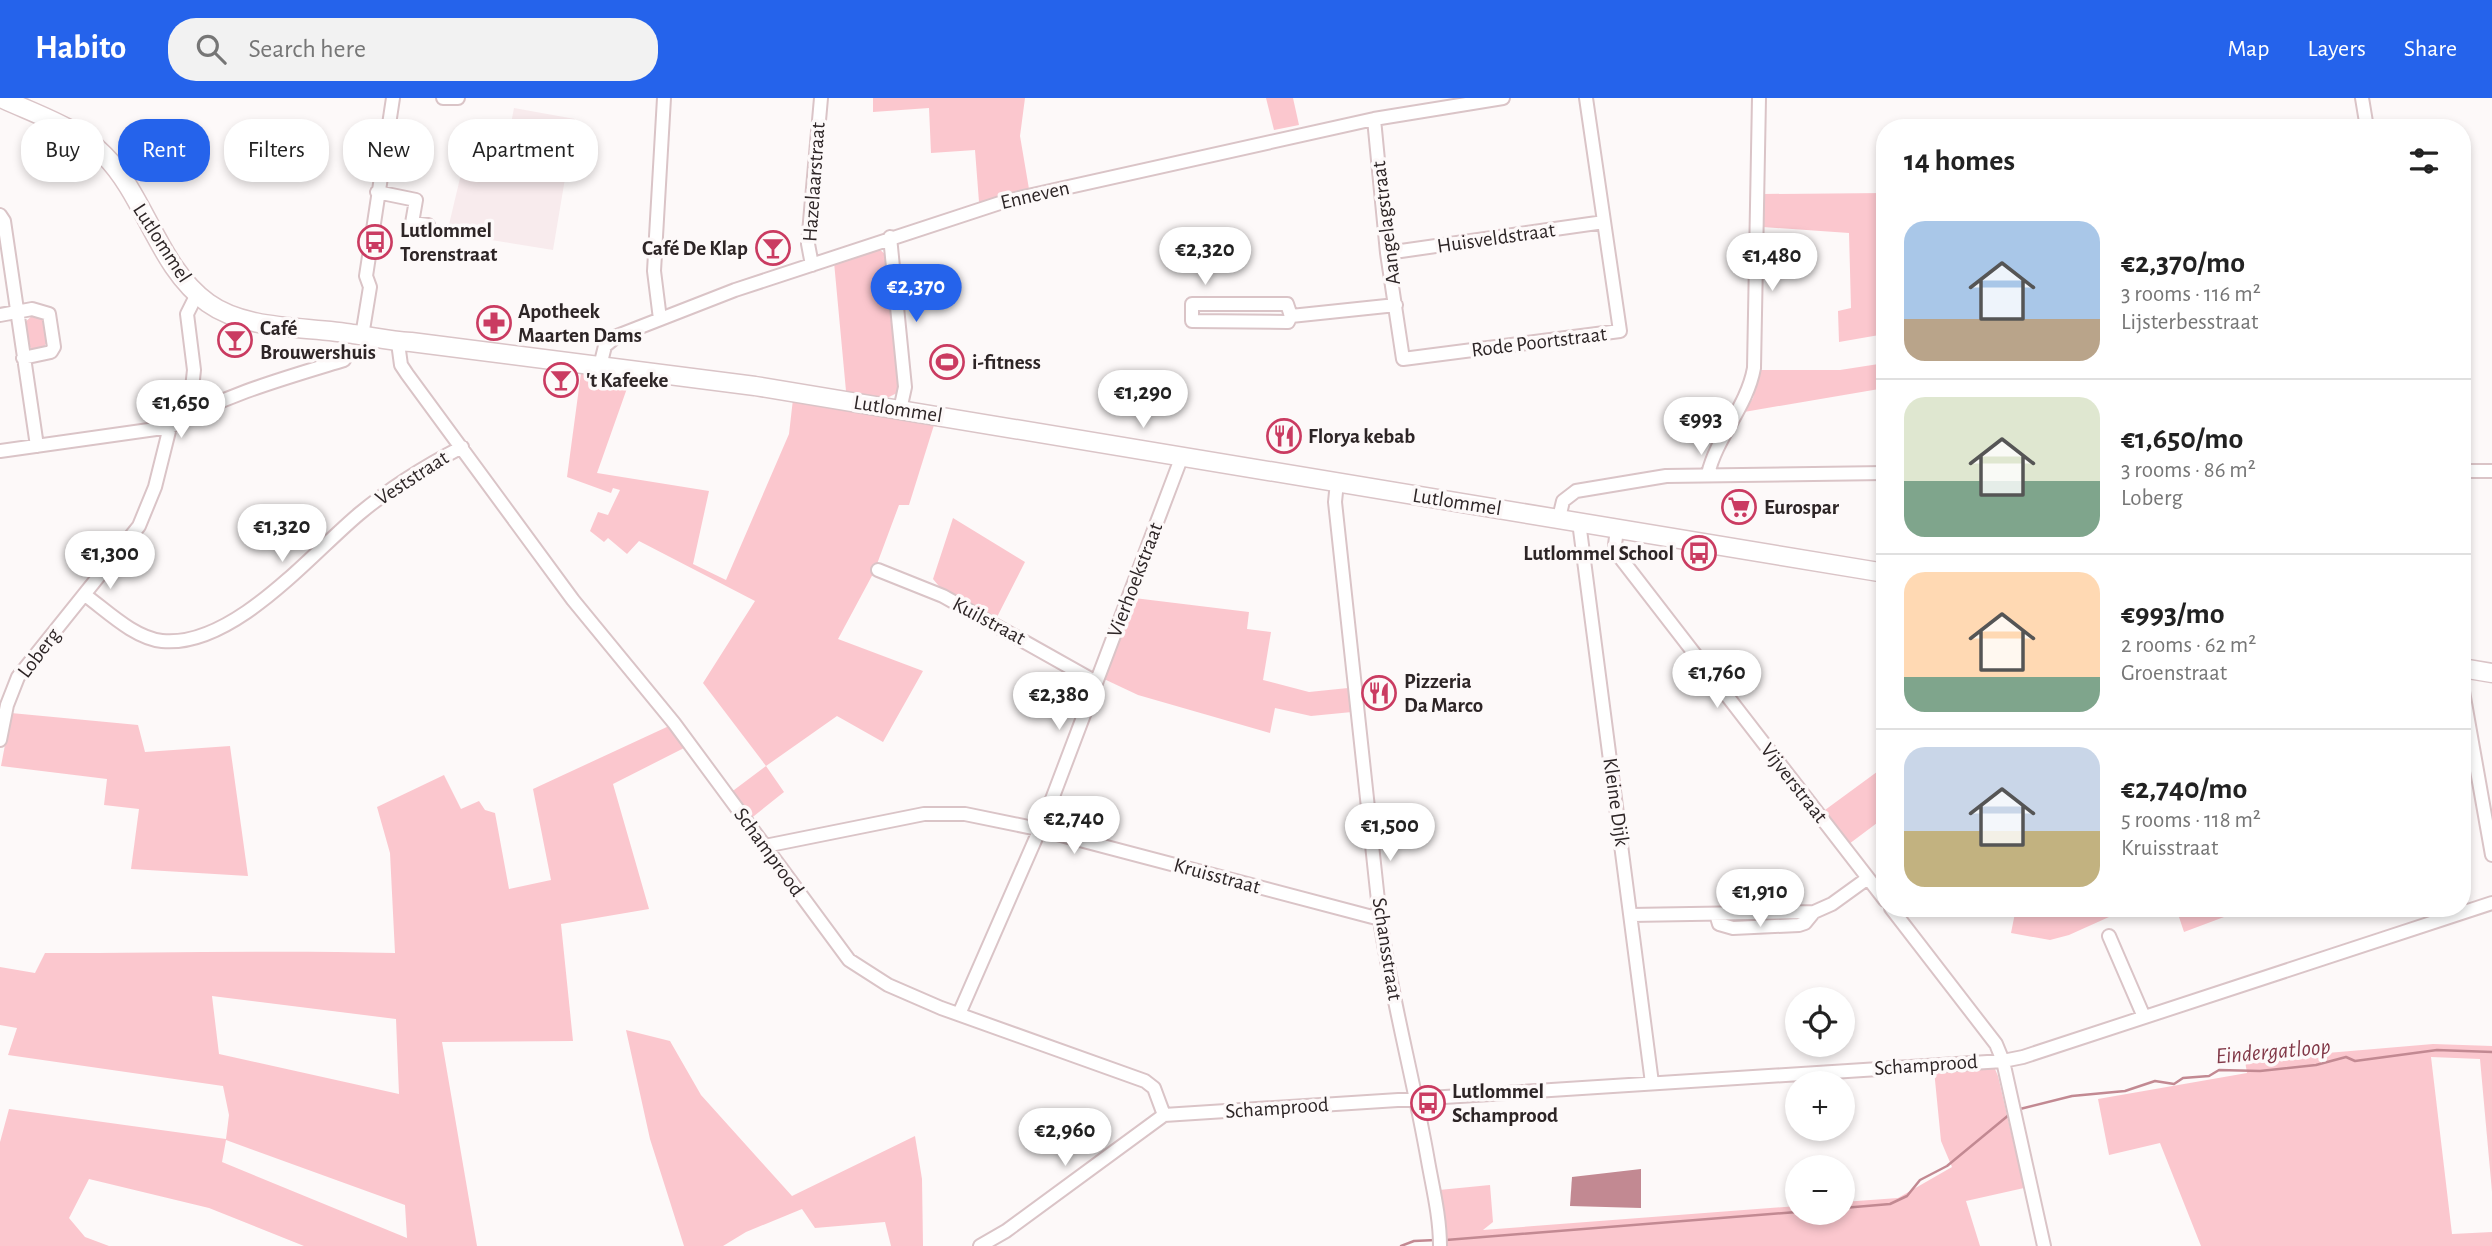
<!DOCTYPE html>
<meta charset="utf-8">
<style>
:root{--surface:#fff;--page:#f2f2f2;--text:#222;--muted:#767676;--line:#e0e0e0;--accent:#2563eb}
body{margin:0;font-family:"Alegreya Sans",sans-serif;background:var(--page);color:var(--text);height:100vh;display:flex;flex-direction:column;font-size:26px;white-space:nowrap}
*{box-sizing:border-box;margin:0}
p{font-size:23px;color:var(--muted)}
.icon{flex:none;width:38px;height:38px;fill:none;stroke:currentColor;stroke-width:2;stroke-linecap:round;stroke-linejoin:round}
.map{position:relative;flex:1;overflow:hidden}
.sheet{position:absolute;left:1876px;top:21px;width:595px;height:798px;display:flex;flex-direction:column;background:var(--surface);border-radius:28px;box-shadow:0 4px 10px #0003}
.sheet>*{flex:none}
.hud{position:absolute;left:21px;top:21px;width:665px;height:63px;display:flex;gap:14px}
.controls{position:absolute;left:1785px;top:889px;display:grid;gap:14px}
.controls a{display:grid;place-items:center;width:70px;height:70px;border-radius:50%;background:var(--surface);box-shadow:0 4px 10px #0003;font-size:35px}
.price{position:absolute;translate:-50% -60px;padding:0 16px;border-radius:24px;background:#fff;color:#222;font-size:23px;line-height:46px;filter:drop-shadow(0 2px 4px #0008)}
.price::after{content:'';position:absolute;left:50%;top:42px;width:21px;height:16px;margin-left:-10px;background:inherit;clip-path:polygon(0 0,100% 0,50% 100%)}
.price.selected{background:var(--accent);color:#fff}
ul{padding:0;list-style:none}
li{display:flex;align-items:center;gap:21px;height:175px;padding:0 28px}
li+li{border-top:2px solid var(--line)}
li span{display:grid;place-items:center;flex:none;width:196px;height:140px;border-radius:21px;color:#555}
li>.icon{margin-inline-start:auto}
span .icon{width:84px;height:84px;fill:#fffc;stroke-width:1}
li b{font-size:30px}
h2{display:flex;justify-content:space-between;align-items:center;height:84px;padding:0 28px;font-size:30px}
.tag{padding:0 24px;border-radius:28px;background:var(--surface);box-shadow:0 4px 10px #0003;font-size:24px;line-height:63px}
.tag.selected{background:var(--accent);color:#fff}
header{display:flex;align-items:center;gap:42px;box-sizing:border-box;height:98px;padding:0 35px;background:var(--accent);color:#fff}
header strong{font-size:33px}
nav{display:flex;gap:38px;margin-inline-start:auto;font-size:24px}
.search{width:490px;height:63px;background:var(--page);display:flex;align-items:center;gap:18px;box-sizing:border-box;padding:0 24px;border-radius:28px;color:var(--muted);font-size:26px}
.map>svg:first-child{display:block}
.built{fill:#f8ebed}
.green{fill:#fbc7ce;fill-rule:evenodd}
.water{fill:#c28992}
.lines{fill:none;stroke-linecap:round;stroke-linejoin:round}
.stream{stroke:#c28992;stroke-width:2.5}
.street-casing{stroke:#dac4c7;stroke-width:16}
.secondary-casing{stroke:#dac4c7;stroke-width:21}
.street{stroke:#fff;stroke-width:12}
.secondary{stroke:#fff;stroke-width:18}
.labels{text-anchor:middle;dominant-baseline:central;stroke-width:7;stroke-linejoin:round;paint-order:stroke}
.street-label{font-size:21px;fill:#2d2526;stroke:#fdf9f9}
.poi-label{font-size:21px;font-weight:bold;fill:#2d2526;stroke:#fdf9f9;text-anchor:start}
.water-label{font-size:23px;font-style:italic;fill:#823948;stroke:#fdf9f9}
</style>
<header>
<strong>Habito</strong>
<div class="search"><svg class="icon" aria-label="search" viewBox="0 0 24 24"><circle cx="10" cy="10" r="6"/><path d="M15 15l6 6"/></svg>Search here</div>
<nav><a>Map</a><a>Layers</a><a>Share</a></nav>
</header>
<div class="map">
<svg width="2492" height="1148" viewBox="0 0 2492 1148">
<rect width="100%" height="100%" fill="#fdf9f9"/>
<path class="built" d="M514,10L575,21L553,152L447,135L461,76L500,82Z"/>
<path class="green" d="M873,0H1025L1020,38L1029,91L979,104L975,52L931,55L929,10L873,14Z
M1266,0H1293L1299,27L1274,32Z
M1885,95V236L1839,244L1838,213L1851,210L1849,135L1763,129V96Z
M877,149L887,158L899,288L897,295L885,301L846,293L834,164Z
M34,216L45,220L48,242L43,251L34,253L27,246L23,226Z
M1885,265V290L1744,314L1753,300L1759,272H1840Z
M581,275L631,279L597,375L709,393L693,466L726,482L789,336L793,301L934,327L909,407H899L874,474L838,541L923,573L883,644L837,618L766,668L784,694L749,722L730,695L766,668L703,585L755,503L639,443L627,456L608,440L604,444L590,433L598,414L608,417L620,392L613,390L611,395L567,379Z
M953,420L1025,464L996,521L943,493L933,481Z
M1134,500L1249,514L1247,531L1271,534L1263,582L1309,594L1348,590L1352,614L1311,618L1275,610L1270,635L1138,597L1104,581Z
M11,615L138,627L145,654L230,648L248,778L131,771L139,711L104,707L107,681L1,668Z
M669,628L686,649L613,686L649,811L561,826L573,943L442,944L477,1148H304L209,1110L89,1081L69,1120L85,1139L109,1148H0V1044L9,1011L226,1041L229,1017L223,988L8,957L17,930L0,927V869L35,875L45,855C162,855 278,852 395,855L390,755L377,709L444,677L461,711L479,703L485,712L495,715L509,791L551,782L533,691ZM212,898L396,921L399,996L219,956ZM226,1042L405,1107L407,1140L222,1064Z
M1885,668V719L1849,746L1825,712Z
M2016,810H2129L2069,837L2050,842L2011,835Z
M2176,810H2248L2184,834Z
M626,932L670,943L701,997L792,1098L915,1038L922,1081L923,1148H891L885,1124L815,1130L802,1111L746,1134L723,1148H684L650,1041Z
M2433,946L2492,948V1094L2480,961L2431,959L2452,1136L2492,1134V1148H2201L2160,1045L2109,1057L2098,1001L2247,975L2245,963L2256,961Z
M1984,970L1995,971L1998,978L2024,1090L1966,1103L1980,1148H1444L1439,1092L1490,1087L1493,1124L1483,1132L1797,1108V1115H1843V1104L1898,1100L1952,1069L1941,1043L1934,972Z"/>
<path class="water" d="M1641,1071V1110L1570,1108L1572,1079Z"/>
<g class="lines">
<path class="stream" d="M2020,1011L2072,998L2125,993L2155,983L2174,986L2183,980L2209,978L2219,972L2260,973L2316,967L2346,959L2355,963L2437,952L2492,954
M1843,1110L1890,1106L1907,1098L1920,1082L1947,1068L2010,1016
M1446,1142L1797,1114
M1401,1148L1414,1143L1436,1142"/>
<g class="street-casing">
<path id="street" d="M443,0H458
M2362,0L2367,30
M1374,21L1387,155L1403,261L1620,233L1586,0
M377,94L416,102L412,125L428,127
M0,117L4,123L37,348
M890,139L905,289L900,312
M1387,155L1604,124
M812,167L808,146L821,0
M0,217L32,211L49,216L54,249L51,254L23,260
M1291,218L1288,224L1192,223V206H1287L1291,218L1396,207
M660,221L654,173L664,0
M362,238L370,189L366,178L393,0
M398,245L401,267L407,276L573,502L674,625L849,862L888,887L941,910L1145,983L1154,990L1164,1017
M600,268L605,248L617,238L735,192L1006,103L1374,21L1503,0
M189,317L194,272L187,216L197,196
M0,353L170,329C223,297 285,280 344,262
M2462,373H2492
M1708,376C1717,338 1747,309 1754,270L1759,0
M1337,384L1335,404L1380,821C1392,903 1414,982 1428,1063C1433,1091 1440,1119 1440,1148
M1559,420L1563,403L1576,393L1666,378L1885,375
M1579,424L1652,985
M1617,431L1615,447L1619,458L1885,802
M878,472L943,498L1096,584
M85,497C107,513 134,540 162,543C233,550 310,457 359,416C390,390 427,367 462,349
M2462,588L2492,757
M0,642L7,607L18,579L139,428L155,389L170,329
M765,748L924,716H965L1038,731L1380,821
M1891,810L1996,946L2003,963L2044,1148
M1716,816L1719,826L1733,830L1799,827L1805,825L1814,814
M1631,817L1814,814L1832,806L1868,780
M2109,838L2144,919
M959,916L1046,717L1182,358
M1164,1017L2003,963L2023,959L2492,805
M980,1148L1006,1133L1164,1017"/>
</g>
<g class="secondary-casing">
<path id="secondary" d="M1,0C35,16 77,29 104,57C146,99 158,169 208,205C247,233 307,228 353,236C374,239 390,243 411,244L755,288L1885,475
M2462,570L2492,575"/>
</g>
<use href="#street" class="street"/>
<use href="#secondary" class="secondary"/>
</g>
<defs>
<g id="bus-ring" transform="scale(1.75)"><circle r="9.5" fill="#fdf9f9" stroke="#ca3b61" stroke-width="1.5"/><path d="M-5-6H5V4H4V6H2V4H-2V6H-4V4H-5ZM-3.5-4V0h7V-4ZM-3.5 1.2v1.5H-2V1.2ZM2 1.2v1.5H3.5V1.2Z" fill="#ca3b61"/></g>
<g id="bar-ring" transform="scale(1.75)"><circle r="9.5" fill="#fdf9f9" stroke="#ca3b61" stroke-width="1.5"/><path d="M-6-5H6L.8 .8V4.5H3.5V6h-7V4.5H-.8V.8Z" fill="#ca3b61"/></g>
<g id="pharmacy-ring" transform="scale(1.75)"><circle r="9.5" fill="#fdf9f9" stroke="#ca3b61" stroke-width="1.5"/><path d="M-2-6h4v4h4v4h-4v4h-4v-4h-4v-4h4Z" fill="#ca3b61"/></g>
<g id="stadium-ring" transform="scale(1.75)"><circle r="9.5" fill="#fdf9f9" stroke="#ca3b61" stroke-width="1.5"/><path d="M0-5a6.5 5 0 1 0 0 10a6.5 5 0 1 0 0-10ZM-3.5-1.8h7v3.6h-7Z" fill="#ca3b61"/></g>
<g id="restaurant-ring" transform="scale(1.75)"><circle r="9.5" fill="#fdf9f9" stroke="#ca3b61" stroke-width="1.5"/><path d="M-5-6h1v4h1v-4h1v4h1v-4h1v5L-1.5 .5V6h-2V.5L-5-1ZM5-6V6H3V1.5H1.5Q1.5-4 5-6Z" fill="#ca3b61"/></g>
<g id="supermarket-ring" transform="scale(1.75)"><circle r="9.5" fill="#fdf9f9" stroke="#ca3b61" stroke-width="1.5"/><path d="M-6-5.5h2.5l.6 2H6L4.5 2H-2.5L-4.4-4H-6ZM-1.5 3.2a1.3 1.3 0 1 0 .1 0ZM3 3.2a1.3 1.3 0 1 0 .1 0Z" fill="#ca3b61"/></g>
</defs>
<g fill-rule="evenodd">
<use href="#bus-ring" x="375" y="144"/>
<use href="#bar-ring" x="773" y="150"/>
<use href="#pharmacy-ring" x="494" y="225"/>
<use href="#bar-ring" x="235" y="242"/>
<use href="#stadium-ring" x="947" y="264"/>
<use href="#bar-ring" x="561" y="282"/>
<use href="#restaurant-ring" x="1284" y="338"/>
<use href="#supermarket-ring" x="1739" y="409"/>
<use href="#bus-ring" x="1699" y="455"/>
<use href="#restaurant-ring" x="1379" y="595"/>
<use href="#bus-ring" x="1428" y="1005"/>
</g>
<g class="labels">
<g class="street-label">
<text transform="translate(814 84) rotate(-86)">Hazelaarstraat</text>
<text transform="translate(1035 97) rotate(-13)">Enneven</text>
<text transform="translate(1386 125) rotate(-97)">Aangelagstraat</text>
<text transform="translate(1496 140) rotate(-8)">Huisveldstraat</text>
<text transform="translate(162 145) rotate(57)">Lutlommel</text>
<text transform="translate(1539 244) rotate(-7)">Rode Poortstraat</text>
<text transform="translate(898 311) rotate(9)">Lutlommel</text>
<text transform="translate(412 380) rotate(-33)">Veststraat</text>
<text transform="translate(1457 404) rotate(9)">Lutlommel</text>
<text transform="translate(1135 482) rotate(-69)">Vierhoekstraat</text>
<text transform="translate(989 523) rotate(28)">Kuilstraat</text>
<text transform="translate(39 555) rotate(-53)">Loberg</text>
<text transform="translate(1794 685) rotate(52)">Vijverstraat</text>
<text transform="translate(1616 704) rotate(82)">Kleine Dijk</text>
<text transform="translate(769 754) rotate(54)">Schamprood</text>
<text transform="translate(1217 778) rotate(15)">Kruisstraat</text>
<text transform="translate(1387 851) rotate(81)">Schansstraat</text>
<text transform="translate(1926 967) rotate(-4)">Schamprood</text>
<text transform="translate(1277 1010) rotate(-4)">Schamprood</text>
</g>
<g class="poi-label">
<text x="400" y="132">Lutlommel<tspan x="400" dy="24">Torenstraat</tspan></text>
<text x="748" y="150" text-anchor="end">Café De Klap</text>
<text x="518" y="213">Apotheek<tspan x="518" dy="24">Maarten Dams</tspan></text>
<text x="260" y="230">Café<tspan x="260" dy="24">Brouwershuis</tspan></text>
<text x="972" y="264">i-fitness</text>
<text x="586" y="282">'t Kafeeke</text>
<text x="1308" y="338">Florya kebab</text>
<text x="1764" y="409">Eurospar</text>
<text x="1674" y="455" text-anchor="end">Lutlommel School</text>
<text x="1404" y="583">Pizzeria<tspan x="1404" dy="24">Da Marco</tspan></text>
<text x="1452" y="993">Lutlommel<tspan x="1452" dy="24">Schamprood</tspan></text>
</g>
<g class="water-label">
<text transform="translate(2273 954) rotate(-5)">Eindergatloop</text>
</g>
</g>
</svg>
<div class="controls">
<a><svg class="icon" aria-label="locate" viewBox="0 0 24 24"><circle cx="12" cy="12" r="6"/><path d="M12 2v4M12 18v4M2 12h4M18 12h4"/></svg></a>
<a>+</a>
<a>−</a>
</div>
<b class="price" style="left:1205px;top:189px">€2,320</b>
<b class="price" style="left:1772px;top:195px">€1,480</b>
<b class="price selected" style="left:916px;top:226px">€2,370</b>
<b class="price" style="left:1143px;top:332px">€1,290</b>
<b class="price" style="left:181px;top:342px">€1,650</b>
<b class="price" style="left:1701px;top:359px">€993</b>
<b class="price" style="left:282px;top:466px">€1,320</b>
<b class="price" style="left:110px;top:493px">€1,300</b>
<b class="price" style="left:1717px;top:612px">€1,760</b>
<b class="price" style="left:1059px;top:634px">€2,380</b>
<b class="price" style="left:1074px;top:758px">€2,740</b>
<b class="price" style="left:1390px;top:765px">€1,500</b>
<b class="price" style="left:1760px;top:831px">€1,910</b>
<b class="price" style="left:1065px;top:1070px">€2,960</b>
<div class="hud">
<a class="tag">Buy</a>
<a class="tag selected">Rent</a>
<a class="tag">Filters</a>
<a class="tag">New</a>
<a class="tag">Apartment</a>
</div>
<section class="sheet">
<h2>14 homes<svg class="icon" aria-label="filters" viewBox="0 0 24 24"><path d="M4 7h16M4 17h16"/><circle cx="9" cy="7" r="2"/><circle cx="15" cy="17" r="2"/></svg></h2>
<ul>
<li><span style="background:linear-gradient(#a9c7e8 70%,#b9a48a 0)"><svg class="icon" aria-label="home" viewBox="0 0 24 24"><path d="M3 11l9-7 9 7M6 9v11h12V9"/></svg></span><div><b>€2,370/mo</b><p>3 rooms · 116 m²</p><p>Lijsterbesstraat</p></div></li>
<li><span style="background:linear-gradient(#dfe7d0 60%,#7fa58c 0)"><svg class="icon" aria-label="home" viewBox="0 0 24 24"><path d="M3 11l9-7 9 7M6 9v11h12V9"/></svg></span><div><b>€1,650/mo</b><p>3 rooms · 86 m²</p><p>Loberg</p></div></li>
<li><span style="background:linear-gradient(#ffd9b3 75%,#7fa58c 0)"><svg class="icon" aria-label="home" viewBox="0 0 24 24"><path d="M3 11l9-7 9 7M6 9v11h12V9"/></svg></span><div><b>€993/mo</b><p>2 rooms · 62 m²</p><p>Groenstraat</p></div></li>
<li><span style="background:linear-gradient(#c9d6e8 60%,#c2b280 0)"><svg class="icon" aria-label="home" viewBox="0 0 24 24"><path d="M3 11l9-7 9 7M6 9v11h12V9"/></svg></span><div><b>€2,740/mo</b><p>5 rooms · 118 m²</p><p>Kruisstraat</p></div></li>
</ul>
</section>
</div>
